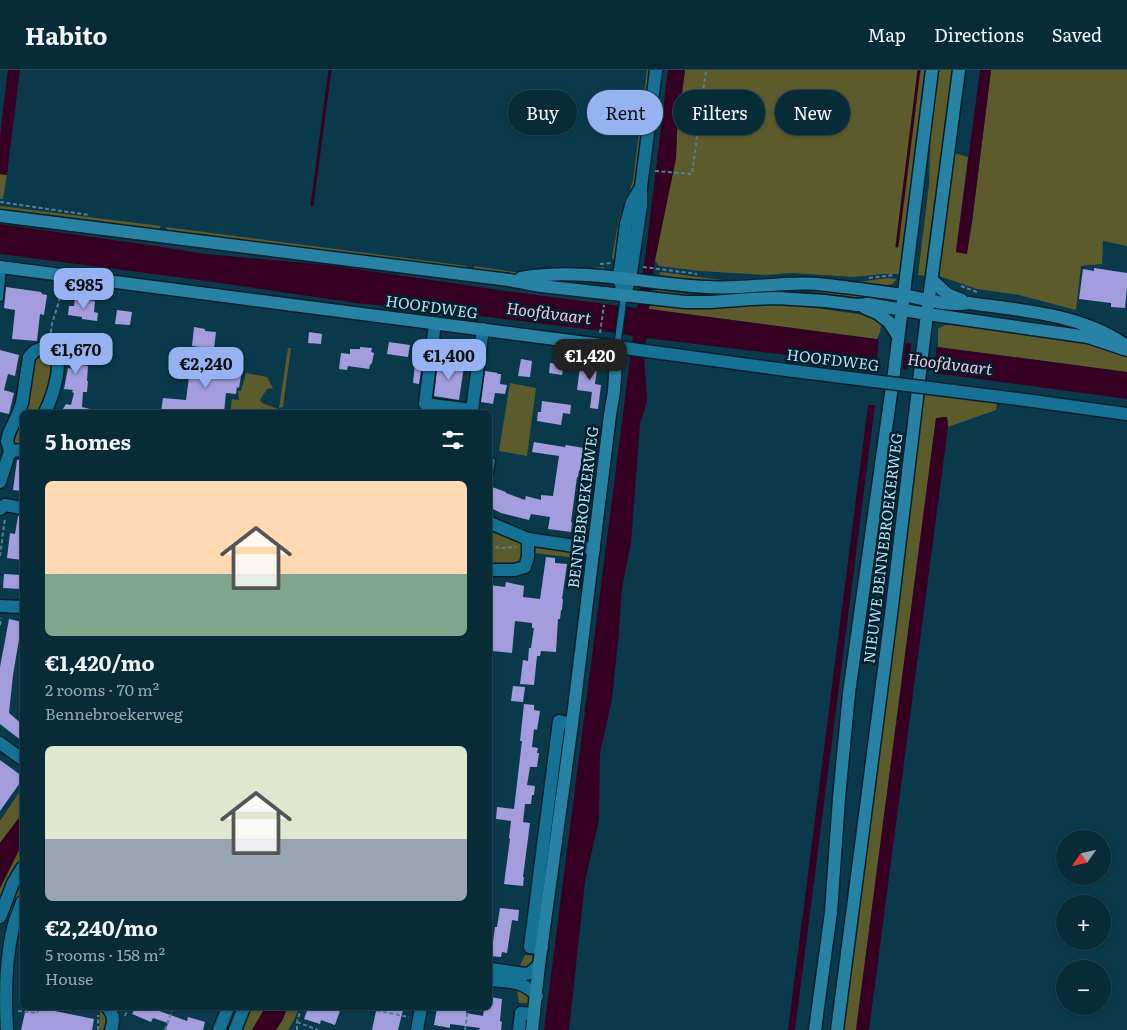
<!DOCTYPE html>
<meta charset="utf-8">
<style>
:root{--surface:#082b38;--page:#113340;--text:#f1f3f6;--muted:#98a7ae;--line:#294753;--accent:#95b2f1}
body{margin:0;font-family:Literata,serif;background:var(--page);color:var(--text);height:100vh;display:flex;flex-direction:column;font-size:19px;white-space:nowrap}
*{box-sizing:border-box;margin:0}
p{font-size:16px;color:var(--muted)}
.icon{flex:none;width:28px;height:28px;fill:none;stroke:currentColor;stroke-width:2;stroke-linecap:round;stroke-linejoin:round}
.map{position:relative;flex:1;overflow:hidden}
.drawer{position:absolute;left:20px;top:340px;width:472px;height:600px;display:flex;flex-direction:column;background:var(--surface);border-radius:8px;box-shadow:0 1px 4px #0004,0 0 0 1px var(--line)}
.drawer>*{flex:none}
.guide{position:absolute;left:508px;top:20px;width:475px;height:45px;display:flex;gap:10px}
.needle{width:32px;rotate:236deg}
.buttons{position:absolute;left:1056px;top:760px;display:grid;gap:10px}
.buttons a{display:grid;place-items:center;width:55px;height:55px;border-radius:50%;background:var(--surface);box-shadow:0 1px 4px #0004,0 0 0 1px var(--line);font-size:25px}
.price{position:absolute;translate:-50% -42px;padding:0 11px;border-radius:10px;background:var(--accent);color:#111;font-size:16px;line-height:32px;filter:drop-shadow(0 1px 2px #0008)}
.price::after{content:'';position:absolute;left:50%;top:30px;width:15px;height:11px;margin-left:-8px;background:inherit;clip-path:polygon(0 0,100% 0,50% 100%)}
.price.selected{background:#222;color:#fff}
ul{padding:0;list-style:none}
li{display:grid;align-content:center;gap:10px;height:265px;padding:0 25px}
li span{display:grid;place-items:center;height:155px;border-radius:8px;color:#555}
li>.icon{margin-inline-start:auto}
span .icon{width:90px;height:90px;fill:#fffc;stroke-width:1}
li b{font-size:21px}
h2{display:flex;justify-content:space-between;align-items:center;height:60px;padding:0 25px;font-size:21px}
.pill{padding:0 18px;border-radius:22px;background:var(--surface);box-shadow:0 1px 4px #0004,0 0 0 1px var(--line);font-size:18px;line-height:45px}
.pill.selected{background:var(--accent);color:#111}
header{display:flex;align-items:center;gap:30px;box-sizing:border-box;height:70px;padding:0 25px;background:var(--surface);border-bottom:1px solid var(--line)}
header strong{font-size:24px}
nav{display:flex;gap:28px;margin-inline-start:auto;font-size:18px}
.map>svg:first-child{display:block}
.green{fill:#5c5b2b}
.water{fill:#360022}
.pier{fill:#0a394b}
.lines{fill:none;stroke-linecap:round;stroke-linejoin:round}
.stream{stroke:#360022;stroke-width:3}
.building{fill:#a39ddd}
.lane-casing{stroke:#051f2a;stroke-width:9}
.street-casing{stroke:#051f2a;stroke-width:15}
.secondary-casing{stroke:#051f2a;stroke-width:15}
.path{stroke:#548092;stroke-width:2;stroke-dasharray:4 2.5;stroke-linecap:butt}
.lane{stroke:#157294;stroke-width:6}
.street{stroke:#157294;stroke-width:12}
.secondary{stroke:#2782a4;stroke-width:12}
.street-bridge-casing{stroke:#051f2a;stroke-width:15;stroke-linecap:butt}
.street-bridge{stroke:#157294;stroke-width:12}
.labels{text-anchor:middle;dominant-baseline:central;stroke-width:5;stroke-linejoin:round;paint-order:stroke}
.street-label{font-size:15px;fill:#b8dff1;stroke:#00202d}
.water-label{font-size:16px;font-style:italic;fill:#fac2dd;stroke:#00202d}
</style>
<header>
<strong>Habito</strong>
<nav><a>Map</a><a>Directions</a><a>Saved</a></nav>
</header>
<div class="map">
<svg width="1127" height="960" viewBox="0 0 1127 960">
<rect width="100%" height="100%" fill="#0a394b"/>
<path class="green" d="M647,0H652L637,110L618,190H613L612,187L619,149L629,124L633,110Z
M685,0H927L901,204H883L854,207L792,203L765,205L701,201L659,196L655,190L676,88L677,62Z
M933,0H952L925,206L918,205L929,115Z
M991,0H1127V176L1103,171L1102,194L1081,196L1076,240L1019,225L977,219L939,206L954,83L968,87L956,182L966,184L972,152Z
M0,104L7,105L3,129H0Z
M0,136L161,156L159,160L0,140Z
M166,157L467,196L466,200L170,162L167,160Z
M474,196L513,202H540L604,197L605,202L506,204L474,202Z
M660,202L730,211L858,212L888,208L897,209L892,214L881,217L753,214L659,210Z
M784,218L886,226L894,230L884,231L803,220L739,228L658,225L657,220L694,225L718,226Z
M782,233L878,247C883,255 881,261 877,269L648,239L649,236H655V234L698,239L749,234Z
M956,254L1083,270L1127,286V302L938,277V259L945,255Z
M288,278H291L283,337L279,338Z
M41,284L48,285L53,291C51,309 47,326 39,342H26L31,314L33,291Z
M246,303L267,307L273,318L267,319L260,330L262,333L281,340V342H230L232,329L239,330L238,321H241Z
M510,313L536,318L527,386L499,381Z
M923,323L997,333L996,340L948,357L947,347L936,348L856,960H842Z
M22,351V375H14L12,370L14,363L17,362Z
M490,459L521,470L523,486L520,492L490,495Z
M536,476L578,480L577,488L534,483Z
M22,718V744L0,773V751Z
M22,774V795L0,839V818Z
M22,808V822L11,847L8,845L7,842L15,823Z
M525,885L536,886C532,897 530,897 518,900Z
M516,915L529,926V933H519Z
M102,938L108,946L105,960H99L100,940Z
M247,938H265L252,960H237Z
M287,938H299L294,950L288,960H276L283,949Z"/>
<path class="water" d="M8,0H20L7,105L0,104V66Z
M668,0H685L677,62L676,88L655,190L649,239L1127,302V329L934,303L646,268L644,287L647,331L640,354L631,473L622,518L619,562L612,629L600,683L599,750L585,812L569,960H544L633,266L610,262L472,245L356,233L192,209L0,184V154L163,177L205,184L329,195L521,223L637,238L645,189Z
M980,0H991L972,152L967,184L956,182Z
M868,335H875L795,960H788Z
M947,347L948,357L869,960H856L936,348Z
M22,744V774L0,818V773Z
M265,938H287L283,949L276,960H252Z"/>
<path class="pier" d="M879,267L906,270L902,302L876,299Z
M912,271L937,274L933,306L907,303Z"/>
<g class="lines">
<path class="stream" d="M312,135L330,0
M897,176L919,0"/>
</g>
<path class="building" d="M1094,198L1127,203V217L1125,238L1111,237V233L1079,229L1083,199L1094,201Z
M6,217L41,222L42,224L47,225L44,245L40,244L37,271L12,269L15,240L4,238Z
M75,228L95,231L94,242L98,243L97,251L82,249V247L68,245L69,236H74Z
M117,240L132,242L130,255L115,254Z
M194,257L205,259V261L216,262L214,279L192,276Z
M309,262L322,264L321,274L308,273Z
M83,265L84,279H82V295L88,296L87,311H88L87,322H83L82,337L90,339V342H61L66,334L71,335L74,323L72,322L73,320L64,319L68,298L73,299L72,280H66L65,266Z
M389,272L410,275L408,287L387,284Z
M360,277L372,278L371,282L374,283L372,293L370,295L369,299L348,296L347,300L339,299L341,283L350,284V279H360Z
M0,280L19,285L15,306L8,304L4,320L14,323L9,344L0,342Z
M521,289L532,291L530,307L518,306Z
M581,289L598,292L595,314L601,315L598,339L590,338L592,322L577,320Z
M191,292L229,296V299L242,300L239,318L237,317L236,324L226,323L224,342H161L163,328L186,330Z
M438,292L455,294V295L464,296L459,330L434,326Z
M415,293L422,294L419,314L413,313Z
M550,293L564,295L562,305L549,303Z
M485,301L498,303L497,304H501L500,314L507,315L505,324L495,323L493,334L481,332Z
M542,331L571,335L570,344L563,343L561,355L537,351L538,342H541Z
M534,372L564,377V378L566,375L584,378L580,400H579L578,407H577L571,452H572L571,462L548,459L550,447L531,444L529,450L501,443L493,439V438L490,437L493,426L490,425L492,417L506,422V423L525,430L526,426L541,430V425L553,426L559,386L532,382Z
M17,390H22V421L13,420Z
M18,446H22V490L7,488L10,463L15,464Z
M546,487L555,488V493L567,494L562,529H563L562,540H561L560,549H558L556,582L541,581L540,586H537L534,615L520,614L523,590L528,591L529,578H531L534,558H532V553L515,551L512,583L492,581L493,568H490V559L492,533H490V515L505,517L506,512L524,516L523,527L540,529Z
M4,504L22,505V519L3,518Z
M9,549L22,552L13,605L9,643L22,654V671L0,654V597Z
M513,616L525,617L523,632L511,631Z
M524,634L534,635V640L540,641L537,660L534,659L532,677L538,678L537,683H539L537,697H530L527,715L535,716L534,725H532L531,734H525L523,752L530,753L523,807H524L523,816L504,814L510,769L509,768L511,751L496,749L497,737L514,739L522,671H520Z
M0,690L22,706V710L0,741Z
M500,838L519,840L518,851L512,850L507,883L502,882L501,887L491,886L495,857H497Z
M490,927L502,929L500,951L502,952L501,960H479L480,958L450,954V958L434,955L437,938H467L466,943L483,946L484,938H490Z
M26,938H40L94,949L92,960H21Z
M135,938H151L187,951L188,947L205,952L203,960H166L168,953L153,948L151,952L132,944Z
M308,938H341L335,955L321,950L320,954L304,949Z
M378,938H391L403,940L398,960H372L376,941H377Z"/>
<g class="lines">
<g class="lane-casing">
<path id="lane" d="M0,228L3,197
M617,277L624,225
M490,402L492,391"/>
</g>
<g class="street-casing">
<path id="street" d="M622,218L619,208L626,154L632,132L641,117
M624,225L630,209L632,196L641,136V117L656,0
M435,253L425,334L472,340L483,259
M617,277L786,300
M1018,329L1127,344
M10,381L22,380
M0,412L10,381L7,371L9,363L18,344L22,333L29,287C34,281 38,278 46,279C70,281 51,330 45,342
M0,439L5,435L22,438
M490,453L528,469L594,479
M490,500H514L525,497L528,487V469
M0,536L22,537
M0,673L22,689
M0,847L13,813L22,798
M542,878L530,877L559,651L572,654
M490,899L525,904L530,903L539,895
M490,910C510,912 522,910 537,926
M108,938C114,945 114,951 111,960
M7,960C5,925 5,889 14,854C16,847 20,839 22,832
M219,960L228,938
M235,960L244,938
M417,960L421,938
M519,960L521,943L534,944"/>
</g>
<g class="secondary-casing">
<path id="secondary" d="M0,146L509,210L541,216L685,232H711L751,229L777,228L825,231L857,235L868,234L927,244L1088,267L1127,280
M0,197L617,277L614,321L610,345L572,654L539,895L532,960
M521,208C583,197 644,214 706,217C746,220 786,210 827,215C852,218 877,221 902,225C923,228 948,237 969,233C1019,240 1079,244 1122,273
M932,210L947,224L962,230
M865,238L877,243L889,252L898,266
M815,960L831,842L839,728L849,623L894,302L932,0
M837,960L891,545L927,244L959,0"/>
</g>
<path class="path" d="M655,101L692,104L706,0
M0,132L89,145
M600,194L611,193
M643,197L697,204
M869,208L894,205
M961,216L977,222
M600,263L604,235
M50,269L52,254L59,231V215
M490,473C498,481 506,477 516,477
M0,486L5,448
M0,555L1,548
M41,938L54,940L55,938
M364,938L409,947
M18,941L37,943L39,938
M125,946L128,938
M297,952L318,960
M98,960V945
M165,960L173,938
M297,960V952L301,938
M465,960L468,938"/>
<use href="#lane" class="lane"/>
<use href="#street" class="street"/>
<use href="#secondary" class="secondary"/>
<g class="street-bridge-casing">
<path id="street-bridge" d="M786,300L1018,329"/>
</g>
<use href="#street-bridge" class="street-bridge"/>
</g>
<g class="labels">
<g class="street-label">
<text transform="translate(432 236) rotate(8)">HOOFDWEG</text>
<text transform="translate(833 289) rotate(7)">HOOFDWEG</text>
<text transform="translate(582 437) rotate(-83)">BENNEBROEKERWEG</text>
<text transform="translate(882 478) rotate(-83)">NIEUWE BENNEBROEKERWEG</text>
</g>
<g class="water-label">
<text transform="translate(549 242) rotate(7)">Hoofdvaart</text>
<text transform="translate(950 293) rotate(7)">Hoofdvaart</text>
</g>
</g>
</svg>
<div class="buttons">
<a><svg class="needle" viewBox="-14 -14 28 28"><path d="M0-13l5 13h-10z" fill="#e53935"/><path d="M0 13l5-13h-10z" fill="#98a7ae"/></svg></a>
<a>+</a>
<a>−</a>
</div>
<b class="price" style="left:84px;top:240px">€985</b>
<b class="price" style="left:76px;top:305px">€1,670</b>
<b class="price" style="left:449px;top:311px">€1,400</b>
<b class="price selected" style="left:590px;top:311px">€1,420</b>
<b class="price" style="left:206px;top:319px">€2,240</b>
<div class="guide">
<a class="pill">Buy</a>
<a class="pill selected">Rent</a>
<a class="pill">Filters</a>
<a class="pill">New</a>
</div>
<section class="drawer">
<h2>5 homes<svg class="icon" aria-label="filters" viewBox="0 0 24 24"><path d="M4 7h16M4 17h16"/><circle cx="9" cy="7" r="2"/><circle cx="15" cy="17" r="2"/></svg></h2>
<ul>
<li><span style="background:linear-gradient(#ffd9b3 60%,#7fa58c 0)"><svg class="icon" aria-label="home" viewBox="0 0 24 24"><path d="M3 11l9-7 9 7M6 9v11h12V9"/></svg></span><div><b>€1,420/mo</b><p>2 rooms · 70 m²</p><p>Bennebroekerweg</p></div></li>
<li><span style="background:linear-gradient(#dfe7d0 60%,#9aa5b1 0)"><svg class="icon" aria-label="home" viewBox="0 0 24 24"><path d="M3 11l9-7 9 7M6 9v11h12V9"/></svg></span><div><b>€2,240/mo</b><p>5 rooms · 158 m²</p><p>House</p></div></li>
</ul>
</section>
</div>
